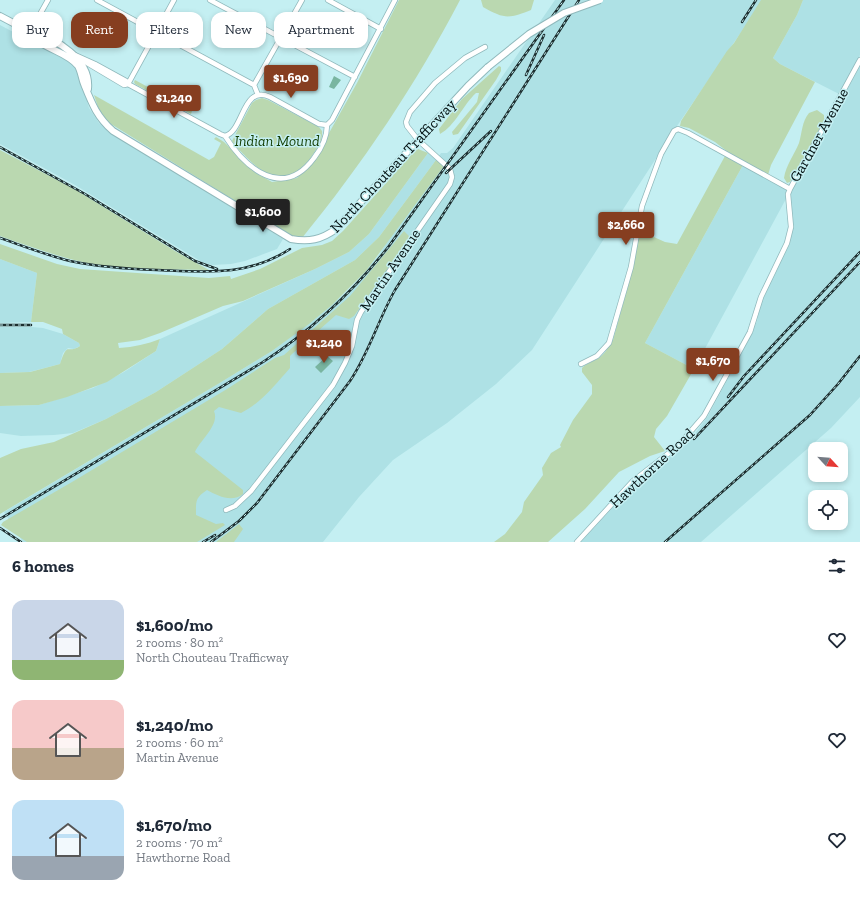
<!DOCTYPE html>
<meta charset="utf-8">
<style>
:root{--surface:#fff;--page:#f6f6f7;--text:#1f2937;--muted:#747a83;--accent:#863e20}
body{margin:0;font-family:"Zilla Slab",serif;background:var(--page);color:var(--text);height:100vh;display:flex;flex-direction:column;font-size:15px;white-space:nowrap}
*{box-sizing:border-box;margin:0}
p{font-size:13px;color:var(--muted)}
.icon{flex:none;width:22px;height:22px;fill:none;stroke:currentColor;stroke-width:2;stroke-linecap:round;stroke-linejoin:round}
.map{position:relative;height:542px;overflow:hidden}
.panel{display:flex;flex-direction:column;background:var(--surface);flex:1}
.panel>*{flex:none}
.top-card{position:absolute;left:12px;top:12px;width:400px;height:36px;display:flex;gap:8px}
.needle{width:26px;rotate:116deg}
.tools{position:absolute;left:808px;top:442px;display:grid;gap:8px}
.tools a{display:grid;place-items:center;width:40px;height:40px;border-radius:8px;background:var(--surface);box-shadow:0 2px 6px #0003;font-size:20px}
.price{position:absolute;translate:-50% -34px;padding:0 9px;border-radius:4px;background:var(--accent);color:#fff;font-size:13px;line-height:26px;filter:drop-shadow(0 1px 2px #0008)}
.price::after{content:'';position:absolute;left:50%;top:24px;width:12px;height:9px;margin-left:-6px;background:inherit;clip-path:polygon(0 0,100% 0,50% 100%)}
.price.on{background:#222;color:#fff}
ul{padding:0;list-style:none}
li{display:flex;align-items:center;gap:12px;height:100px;padding:0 12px}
li span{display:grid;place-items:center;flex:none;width:112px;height:80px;border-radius:12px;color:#555}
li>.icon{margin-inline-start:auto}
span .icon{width:48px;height:48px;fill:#fffc;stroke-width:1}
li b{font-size:17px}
h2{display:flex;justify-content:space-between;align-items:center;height:48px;padding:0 12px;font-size:17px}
.tag{padding:0 14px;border-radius:12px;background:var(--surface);box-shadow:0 2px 6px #0003;font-size:14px;line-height:36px}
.tag.on{background:var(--accent);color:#fff}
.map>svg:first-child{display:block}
.built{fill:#aee1e5}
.green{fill:#bad8b0}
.building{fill:#79b5a0}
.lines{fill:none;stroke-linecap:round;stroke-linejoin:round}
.minor-casing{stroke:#90b9bc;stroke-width:6}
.major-casing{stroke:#90b9bc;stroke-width:8}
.minor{stroke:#fff;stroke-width:4.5}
.major{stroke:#fff;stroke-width:6}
.rail-casing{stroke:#1d2e2f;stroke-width:2.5}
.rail{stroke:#c4eff2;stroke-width:1;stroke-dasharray:3;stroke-linecap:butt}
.major-bridge-casing{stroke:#90b9bc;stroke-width:8;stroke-linecap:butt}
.major-bridge{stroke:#fff;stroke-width:6}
.labels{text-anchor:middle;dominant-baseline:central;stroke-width:3;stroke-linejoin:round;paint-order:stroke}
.street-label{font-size:15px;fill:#020f10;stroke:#c4eff2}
.park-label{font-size:15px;font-style:italic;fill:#133d00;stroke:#c4eff2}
</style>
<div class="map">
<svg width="860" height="542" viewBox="0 0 860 542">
<rect width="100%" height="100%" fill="#c4eff2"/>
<path class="built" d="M555,0H763L677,126L532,350L496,384L447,423L393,460L359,497L323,542H23L4,512L218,384L272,351L316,318L351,288L379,255L436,160L379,237L355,260L268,309L222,349L156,392L106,419L73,433L54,435L21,436L0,433V406L39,405L93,388L124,372L156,351L160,339L315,269L349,252L369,234L428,153L436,160L441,153H447L453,148Z
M803,0H860V55L839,94L780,64L773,58L797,15Z
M0,25L73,64L81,78L89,108L99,123L108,131L283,239L277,249L245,261L231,264L212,265L202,262L75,185L0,144Z
M860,66V397L831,428L701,542H581L631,488L691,439L708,416L750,337L757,321L762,298L790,243L792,231L791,192Z
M743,165L788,190L787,197L694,369L645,343Z
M0,259L37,273L31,322L0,323Z
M0,327H32L43,328L63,334L79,343L80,346L74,349L68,348L63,353L60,364L29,372L0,373Z"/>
<path class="green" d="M399,0H460C417,83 361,166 302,238H295L111,124L101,116L94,95L209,160L214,157L221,143L214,139L216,137L224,142L256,173L272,182L297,178L315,158L357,83Z
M481,0H534L531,10C509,19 504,19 483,7Z
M761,0H803L797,15L773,58L780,64L815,82L771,165L768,175L728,152L715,142L689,128L680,126L681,121L727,51L734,43Z
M499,66L501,67V71L496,80L458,134L453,135L452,132L477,102L479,93H476C463,105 455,126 440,134L439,129L462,99Z
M135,80L192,111L191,114L135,84L134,82Z
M262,98L268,100L319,127L322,131C323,139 318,147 314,153C294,184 270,182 246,157C242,152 235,147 232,141L252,103L256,100Z
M817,110L824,115V121L790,182L787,183L784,178C786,165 794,155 799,143C802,133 802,121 809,113Z
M418,149L428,153L369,234L349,252L315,269L243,301L223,306L160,333L140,340L118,343L119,348C134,347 147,344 160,339L156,351L107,382L67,397L39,405L0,406V373L30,372L60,364C68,340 67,355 80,346L79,343L63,334L62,329L43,322H31L37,273L0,259V244L57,264L80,269L209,278L230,276L231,279L260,269L302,248L322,245L332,241L343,231L414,152Z
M0,150L76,190L175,251L209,270C169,269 127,270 87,263C58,257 28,246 0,236Z
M725,156L743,165L645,343L694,369L667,416L656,429L654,437L665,451L650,456L619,472L585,509L548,542H494L505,534L522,512L524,502L543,475L542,468L551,453L561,447L560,445L573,420L592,394V385L582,372V368C587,363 592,362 599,358C605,354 609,346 613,340L634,264L639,234L645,233L665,242L677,244Z
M436,160L444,166L366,271L332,305L309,324L272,351L218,384L0,514V458L21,449L54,442L106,419L156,392L222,349L268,309L355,260L379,237Z
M404,231L410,237L354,316L349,319L336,315L292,354L290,356V368C275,385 261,403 241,413L219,407L214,411C220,425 200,440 195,452L243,490V494C232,503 218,496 207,490C195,498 196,501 196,515L216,524L223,523L225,525L197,542H27L1,525L3,522L72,482L227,389L275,358L284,355L350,296Z
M239,524L243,529L234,542H216Z"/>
<path class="building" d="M334,76L341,80L334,89L329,87Z
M327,356L333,361L321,373L315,367Z"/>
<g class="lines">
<g class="minor-casing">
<path id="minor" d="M97,0L254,85
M210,0L355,77
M328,0L381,29
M30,32L48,0
M75,55L95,64L126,81L128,84L220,134L225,136C246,169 283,200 314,158C321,149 327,137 327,125
M82,60L124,85L128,84
M128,84L174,0
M258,95L254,85L302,0
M327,125L332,120L395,0
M225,136C244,131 242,84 270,97L319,124L327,125
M581,364L597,356L609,343L631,267L642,206L661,154L674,131L678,129L688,133L790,189
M226,510L235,506L251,491L333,385L345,363L352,346L357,320L361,312L450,184L452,177L450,169L418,140L407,126L406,122L410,112L435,83L465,58L485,47
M577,542L633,481L678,446L704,416L750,332L761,297L787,243L791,227L788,194L790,189L860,60"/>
</g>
<g class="major-casing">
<path id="major" d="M0,16L34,34
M30,32C40,49 67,51 78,66C81,71 82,79 84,84C92,104 97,117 113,131L291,239C309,242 321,240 336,229L468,86L488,67
M30,32C56,38 91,59 88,89"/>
</g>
<use href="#minor" class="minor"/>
<use href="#major" class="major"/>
<g class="rail-casing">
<path id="rail" d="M742,22L756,0
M526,75L544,35
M0,147L85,194L195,261L217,269
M446,173L491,131
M0,238C23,246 46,255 70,261C99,267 128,269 157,270C206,272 247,277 290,249
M0,325H31
M728,397L744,376L860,252
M694,439L860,262
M0,519L263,362C312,330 353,292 389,246L564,0
M0,528L21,542
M203,542L215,535
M211,542L239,521L257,503L350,381C369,353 378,320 395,290L579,0
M665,542L810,415L838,384L860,356"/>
</g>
<use href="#rail" class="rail"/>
<g class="major-bridge-casing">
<path id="major-bridge" d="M488,67L529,34L564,13L600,0"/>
</g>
<use href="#major-bridge" class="major-bridge"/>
</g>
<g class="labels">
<g class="street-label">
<text transform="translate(819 135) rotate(-61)">Gardner Avenue</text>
<text transform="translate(393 166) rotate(-47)">North Chouteau Trafficway</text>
<text transform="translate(390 270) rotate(-56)">Martin Avenue</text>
<text transform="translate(652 468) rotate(-43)">Hawthorne Road</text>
</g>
<g class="park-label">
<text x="277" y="141">Indian Mound</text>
</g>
</g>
</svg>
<div class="tools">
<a><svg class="needle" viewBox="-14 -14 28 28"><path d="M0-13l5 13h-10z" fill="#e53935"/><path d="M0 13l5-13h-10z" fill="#747a83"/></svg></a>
<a><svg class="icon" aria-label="locate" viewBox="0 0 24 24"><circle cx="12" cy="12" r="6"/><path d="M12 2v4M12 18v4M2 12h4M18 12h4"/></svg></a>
</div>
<b class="price" style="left:291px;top:99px">$1,690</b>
<b class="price" style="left:174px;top:119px">$1,240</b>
<b class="price on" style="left:263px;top:233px">$1,600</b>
<b class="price" style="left:626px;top:246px">$2,660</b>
<b class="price" style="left:324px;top:364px">$1,240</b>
<b class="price" style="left:713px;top:382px">$1,670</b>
<div class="top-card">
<a class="tag">Buy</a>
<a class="tag on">Rent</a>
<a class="tag">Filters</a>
<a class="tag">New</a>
<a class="tag">Apartment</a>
</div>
</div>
<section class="panel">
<h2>6 homes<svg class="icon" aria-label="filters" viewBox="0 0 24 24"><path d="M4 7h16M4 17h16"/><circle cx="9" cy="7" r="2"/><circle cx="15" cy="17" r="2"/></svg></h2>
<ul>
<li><span style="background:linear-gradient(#c9d6e8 75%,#8fb573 0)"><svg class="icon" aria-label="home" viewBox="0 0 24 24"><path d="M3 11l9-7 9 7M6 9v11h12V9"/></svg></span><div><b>$1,600/mo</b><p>2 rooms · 80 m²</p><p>North Chouteau Trafficway</p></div><svg class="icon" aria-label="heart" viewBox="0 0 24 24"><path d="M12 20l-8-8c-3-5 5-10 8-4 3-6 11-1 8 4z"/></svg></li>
<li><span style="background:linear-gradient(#f6c9c9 60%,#b9a48a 0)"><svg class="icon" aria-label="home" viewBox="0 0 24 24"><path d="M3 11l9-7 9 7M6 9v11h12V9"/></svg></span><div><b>$1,240/mo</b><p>2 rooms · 60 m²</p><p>Martin Avenue</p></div><svg class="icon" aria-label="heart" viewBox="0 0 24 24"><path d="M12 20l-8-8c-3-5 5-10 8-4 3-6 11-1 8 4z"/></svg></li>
<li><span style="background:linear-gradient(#bfe0f5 70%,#9aa5b1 0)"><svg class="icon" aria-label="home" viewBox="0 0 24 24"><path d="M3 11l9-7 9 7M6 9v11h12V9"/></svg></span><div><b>$1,670/mo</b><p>2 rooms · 70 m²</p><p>Hawthorne Road</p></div><svg class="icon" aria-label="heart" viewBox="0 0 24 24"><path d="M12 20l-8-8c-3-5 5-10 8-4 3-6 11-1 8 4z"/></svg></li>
</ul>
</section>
